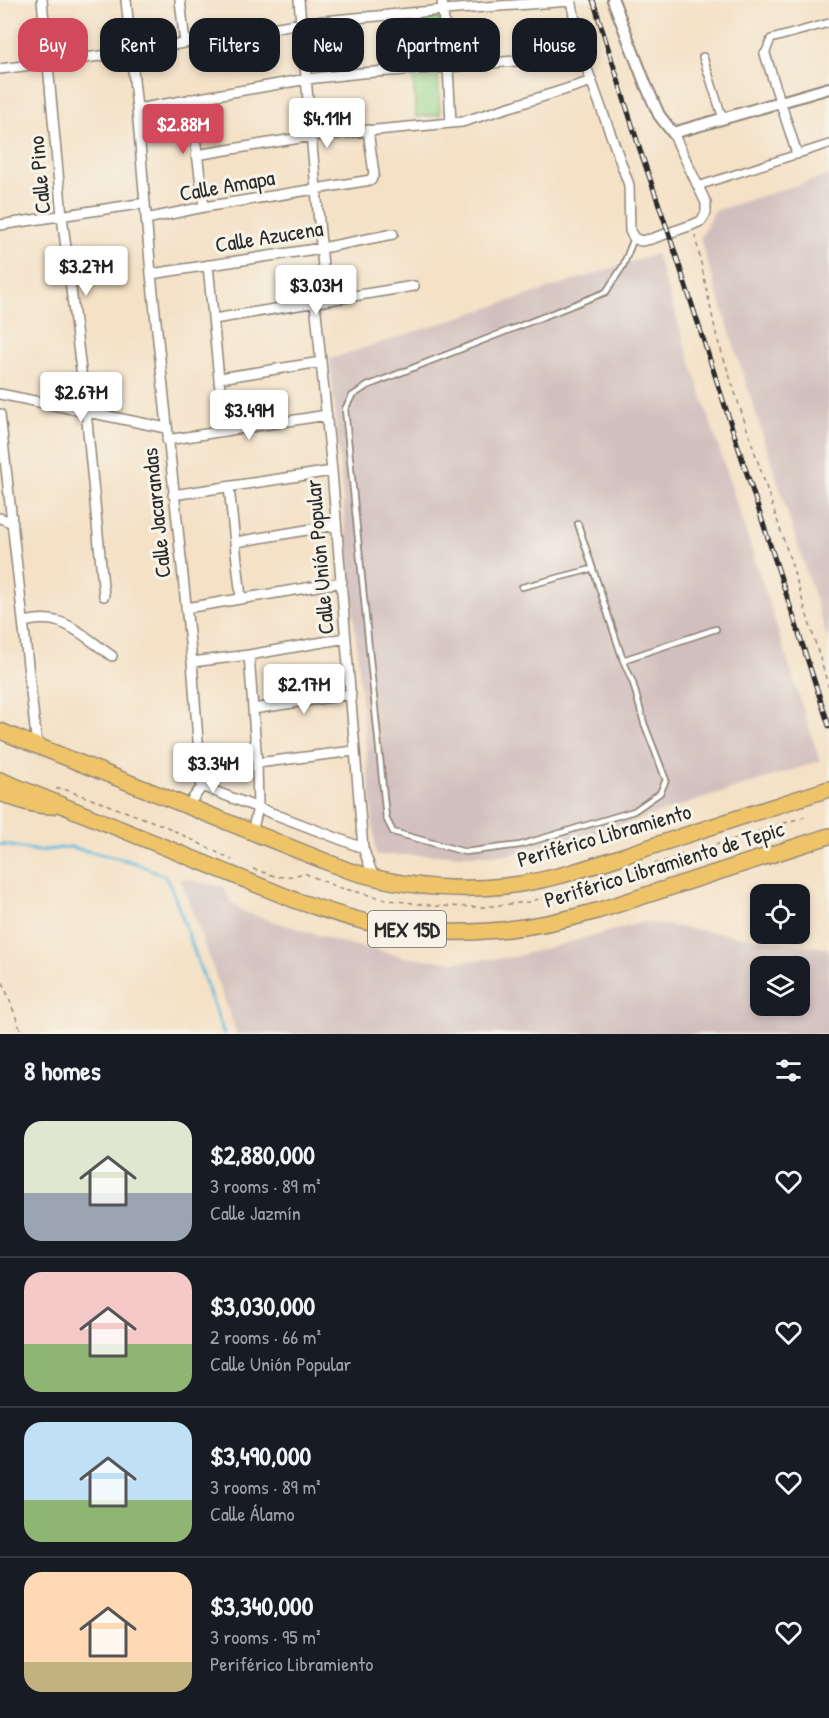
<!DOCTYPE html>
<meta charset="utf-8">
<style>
:root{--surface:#171b24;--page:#20242c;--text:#f1f3f6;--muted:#9ea1a6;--line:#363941;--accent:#d1495b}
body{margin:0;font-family:"Patrick Hand",sans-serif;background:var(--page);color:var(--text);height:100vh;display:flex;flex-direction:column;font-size:22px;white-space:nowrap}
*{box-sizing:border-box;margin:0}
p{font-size:20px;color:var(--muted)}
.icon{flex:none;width:33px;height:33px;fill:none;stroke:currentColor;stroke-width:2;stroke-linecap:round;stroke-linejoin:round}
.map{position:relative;height:1034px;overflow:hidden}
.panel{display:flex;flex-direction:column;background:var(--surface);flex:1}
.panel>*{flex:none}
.top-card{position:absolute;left:18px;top:18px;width:794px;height:54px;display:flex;gap:12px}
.tools{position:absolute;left:750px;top:884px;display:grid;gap:12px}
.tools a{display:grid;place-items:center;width:60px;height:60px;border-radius:12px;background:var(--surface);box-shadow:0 3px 9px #0003;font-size:30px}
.price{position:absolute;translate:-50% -51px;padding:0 14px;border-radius:6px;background:#fff;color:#222;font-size:20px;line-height:39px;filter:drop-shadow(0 2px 3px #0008)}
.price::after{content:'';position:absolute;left:50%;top:36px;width:18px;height:14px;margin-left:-9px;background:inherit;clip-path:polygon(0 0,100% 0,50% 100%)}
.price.current{background:var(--accent);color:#fff}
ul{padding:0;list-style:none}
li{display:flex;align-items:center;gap:18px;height:150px;padding:0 24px}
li+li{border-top:2px solid var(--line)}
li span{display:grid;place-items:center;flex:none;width:168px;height:120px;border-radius:18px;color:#555}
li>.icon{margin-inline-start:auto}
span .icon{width:72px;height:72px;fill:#fffc;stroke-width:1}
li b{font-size:26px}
h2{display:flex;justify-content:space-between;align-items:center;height:72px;padding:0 24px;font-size:26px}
.tag{padding:0 21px;border-radius:18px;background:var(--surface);box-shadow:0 3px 9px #0003;font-size:21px;line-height:54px}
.tag.current{background:var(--accent);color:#fff}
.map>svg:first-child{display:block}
.industrial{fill:#d1bfbd;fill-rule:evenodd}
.park{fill:#96d48a;stroke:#60805a;stroke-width:1.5}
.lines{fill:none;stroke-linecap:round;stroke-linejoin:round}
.stream{stroke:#5dbadb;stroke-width:3}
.service-casing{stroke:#908678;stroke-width:8}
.pedestrian-casing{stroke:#908678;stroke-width:10}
.minor-casing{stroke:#908678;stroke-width:12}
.tertiary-casing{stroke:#908678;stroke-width:14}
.trunk-casing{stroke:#908678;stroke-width:18}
.path{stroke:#908678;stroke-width:1.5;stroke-dasharray:4.5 4.5;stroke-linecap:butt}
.service{stroke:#fff;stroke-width:4.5}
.pedestrian{stroke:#fff;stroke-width:7}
.minor{stroke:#fff;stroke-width:9}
.tertiary{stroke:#fff;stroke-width:10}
.trunk{stroke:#efc469;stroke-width:15}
.rail-casing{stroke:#2b2b2b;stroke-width:5}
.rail{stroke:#f7f3e8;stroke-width:3;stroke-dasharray:9;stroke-linecap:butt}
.labels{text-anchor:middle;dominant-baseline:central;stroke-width:6;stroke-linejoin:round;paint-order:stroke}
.shield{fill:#f7f3e8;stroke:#686764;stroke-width:1.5}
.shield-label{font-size:21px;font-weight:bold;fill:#2b2b2b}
.street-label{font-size:22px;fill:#2b2b2b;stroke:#f7f3e8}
</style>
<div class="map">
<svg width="829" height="1034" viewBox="0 0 829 1034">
<rect width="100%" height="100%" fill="#f7f3e8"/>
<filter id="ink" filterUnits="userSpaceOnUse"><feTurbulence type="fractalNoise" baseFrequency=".0167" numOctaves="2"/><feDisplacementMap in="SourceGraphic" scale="12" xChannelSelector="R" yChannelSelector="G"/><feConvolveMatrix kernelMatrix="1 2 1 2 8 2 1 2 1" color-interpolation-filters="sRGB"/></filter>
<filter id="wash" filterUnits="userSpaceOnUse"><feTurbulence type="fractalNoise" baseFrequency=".008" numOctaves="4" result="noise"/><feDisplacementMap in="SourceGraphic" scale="24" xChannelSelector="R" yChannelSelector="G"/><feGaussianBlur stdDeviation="1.35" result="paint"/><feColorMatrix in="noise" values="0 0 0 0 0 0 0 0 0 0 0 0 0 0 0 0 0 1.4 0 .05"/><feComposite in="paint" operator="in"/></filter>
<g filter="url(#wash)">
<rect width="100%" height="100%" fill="#f4e1c6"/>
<path class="industrial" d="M829,175V643L700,239L714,211Z
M656,254L820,761L591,835L506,855H376L330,359Z
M180,878L224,887L231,903L244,912L343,943L405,957L455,962L514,957L644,922L829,949V1034H237ZM760,966H800V1005H760Z"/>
<path class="park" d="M440,17L444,64L409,67L405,20Z
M438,75L440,115L416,117L413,76Z"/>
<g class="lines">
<path class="stream" d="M0,844L38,851L70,847L133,862L165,876L172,889L224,1034"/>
</g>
</g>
<g filter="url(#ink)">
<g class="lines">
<g class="service-casing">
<path id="service" d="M578,524L623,660L633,683L644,723L666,780L660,793L634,811L520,845L465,852L393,832L386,818L345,409L352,396L367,386L606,292L623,266L634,238
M522,587L592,569
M623,660L716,629"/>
</g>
<g class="pedestrian-casing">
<path id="pedestrian" d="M765,54L771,39L829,23
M703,57L723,119
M698,186L829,144"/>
</g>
<g class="minor-casing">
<path id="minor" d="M42,0L62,216L86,411L104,596
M126,0L137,109L151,274L192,662L201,779V788L187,806
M180,0L185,43
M299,0L326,300
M442,0L448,67L451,123
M571,0L582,55L629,185L630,231L634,238L641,241L651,239L692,225L701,221L706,213V203L673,133
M765,54L797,154
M0,69L131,52L301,23L443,10L571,1
M190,99L204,207
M137,109L307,79L361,73L448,67L582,55
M196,155L312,136L462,122L592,81
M146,219L204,207L371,180L374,174L368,130
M0,225L145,203
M208,265L224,431
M151,274L322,248L393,234
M315,302L332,471L363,848L374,878
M214,319L414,286
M220,378L321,362
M0,394L166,428
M0,414L37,746
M167,440L327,415
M229,487L241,598
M173,495L332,471
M0,518L13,523
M236,542L336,525
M186,608L342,582
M23,622C34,620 45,618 56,621C74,625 96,645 112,656
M249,655L257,763L258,808L252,832
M192,662L249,655L346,638
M253,709L351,694
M257,763L354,751
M201,786L363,848"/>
</g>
<g class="tertiary-casing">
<path id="tertiary" d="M613,0L645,83L659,115L673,133L829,88"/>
</g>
<g class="trunk-casing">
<path id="trunk" d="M0,731L347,870C399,886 451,892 505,886C554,881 601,863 647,848C707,828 768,808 829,789
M0,780L297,901C326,910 355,921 385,926C457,939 527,931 597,911L829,836
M0,793C18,800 33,806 52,806"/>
</g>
<path class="path" d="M695,235L717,338L790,559L829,688
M56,789H64L165,826L232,860
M253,869L278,877L292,876L304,873L337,887L389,900L436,906L484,907L528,902L578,888L807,816
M0,974L22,1034"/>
<use href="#service" class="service"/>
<use href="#pedestrian" class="pedestrian"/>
<use href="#minor" class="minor"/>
<use href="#tertiary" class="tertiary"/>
<use href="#trunk" class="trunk"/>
<g class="rail-casing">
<path id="rail" d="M593,0L640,150L669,234L829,726"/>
</g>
<use href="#rail" class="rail"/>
</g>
</g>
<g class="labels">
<rect class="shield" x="368" y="911" width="78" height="36" rx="4.5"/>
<g class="shield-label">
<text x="407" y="929">MEX 15D</text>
</g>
<g class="street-label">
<text transform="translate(39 175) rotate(-95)">Calle Pino</text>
<text transform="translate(227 185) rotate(-10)">Calle Amapa</text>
<text transform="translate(269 236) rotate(-9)">Calle Azucena</text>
<text transform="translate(156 513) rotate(-96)">Calle Jacarandas</text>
<text transform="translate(319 557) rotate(-95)">Calle Unión Popular</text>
<text transform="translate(604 835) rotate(-16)">Periférico Libramiento</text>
<text transform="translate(664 864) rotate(-17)">Periférico Libramiento de Tepic</text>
</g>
</g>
</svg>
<div class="tools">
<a><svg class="icon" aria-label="locate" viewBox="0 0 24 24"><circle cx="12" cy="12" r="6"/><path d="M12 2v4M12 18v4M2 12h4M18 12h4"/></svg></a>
<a><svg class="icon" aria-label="layers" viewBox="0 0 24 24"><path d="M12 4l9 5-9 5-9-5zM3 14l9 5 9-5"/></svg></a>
</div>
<b class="price" style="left:327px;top:149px">$4.11M</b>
<b class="price current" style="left:183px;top:155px">$2.88M</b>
<b class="price" style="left:86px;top:297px">$3.27M</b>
<b class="price" style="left:316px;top:316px">$3.03M</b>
<b class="price" style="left:81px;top:423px">$2.67M</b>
<b class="price" style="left:249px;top:441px">$3.49M</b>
<b class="price" style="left:304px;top:715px">$2.17M</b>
<b class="price" style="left:213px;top:794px">$3.34M</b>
<div class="top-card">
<a class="tag current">Buy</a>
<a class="tag">Rent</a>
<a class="tag">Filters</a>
<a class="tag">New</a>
<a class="tag">Apartment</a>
<a class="tag">House</a>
</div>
</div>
<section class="panel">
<h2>8 homes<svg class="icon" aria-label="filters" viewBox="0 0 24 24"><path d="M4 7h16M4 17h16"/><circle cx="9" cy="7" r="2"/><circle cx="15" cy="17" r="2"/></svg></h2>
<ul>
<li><span style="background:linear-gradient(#dfe7d0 60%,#9aa5b1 0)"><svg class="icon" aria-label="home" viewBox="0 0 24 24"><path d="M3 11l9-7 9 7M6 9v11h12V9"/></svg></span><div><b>$2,880,000</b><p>3 rooms · 89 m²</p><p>Calle Jazmín</p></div><svg class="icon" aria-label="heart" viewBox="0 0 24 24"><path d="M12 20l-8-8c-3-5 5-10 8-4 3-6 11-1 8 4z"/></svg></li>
<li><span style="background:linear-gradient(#f6c9c9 60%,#8fb573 0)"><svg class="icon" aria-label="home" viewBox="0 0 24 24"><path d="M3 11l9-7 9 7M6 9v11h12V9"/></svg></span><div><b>$3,030,000</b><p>2 rooms · 66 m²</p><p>Calle Unión Popular</p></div><svg class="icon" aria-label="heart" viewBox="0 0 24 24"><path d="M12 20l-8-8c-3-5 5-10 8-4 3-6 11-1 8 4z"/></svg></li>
<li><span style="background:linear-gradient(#bfe0f5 65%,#8fb573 0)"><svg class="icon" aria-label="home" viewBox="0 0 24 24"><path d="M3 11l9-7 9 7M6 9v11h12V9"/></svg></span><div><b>$3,490,000</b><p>3 rooms · 89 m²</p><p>Calle Álamo</p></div><svg class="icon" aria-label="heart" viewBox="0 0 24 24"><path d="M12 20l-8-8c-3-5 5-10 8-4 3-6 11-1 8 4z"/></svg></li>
<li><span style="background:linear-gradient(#ffd9b3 75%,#c2b280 0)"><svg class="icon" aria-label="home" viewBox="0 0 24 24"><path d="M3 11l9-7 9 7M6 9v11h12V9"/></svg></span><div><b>$3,340,000</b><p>3 rooms · 95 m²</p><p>Periférico Libramiento</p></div><svg class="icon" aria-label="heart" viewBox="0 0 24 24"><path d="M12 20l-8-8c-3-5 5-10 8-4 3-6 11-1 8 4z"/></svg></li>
</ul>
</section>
